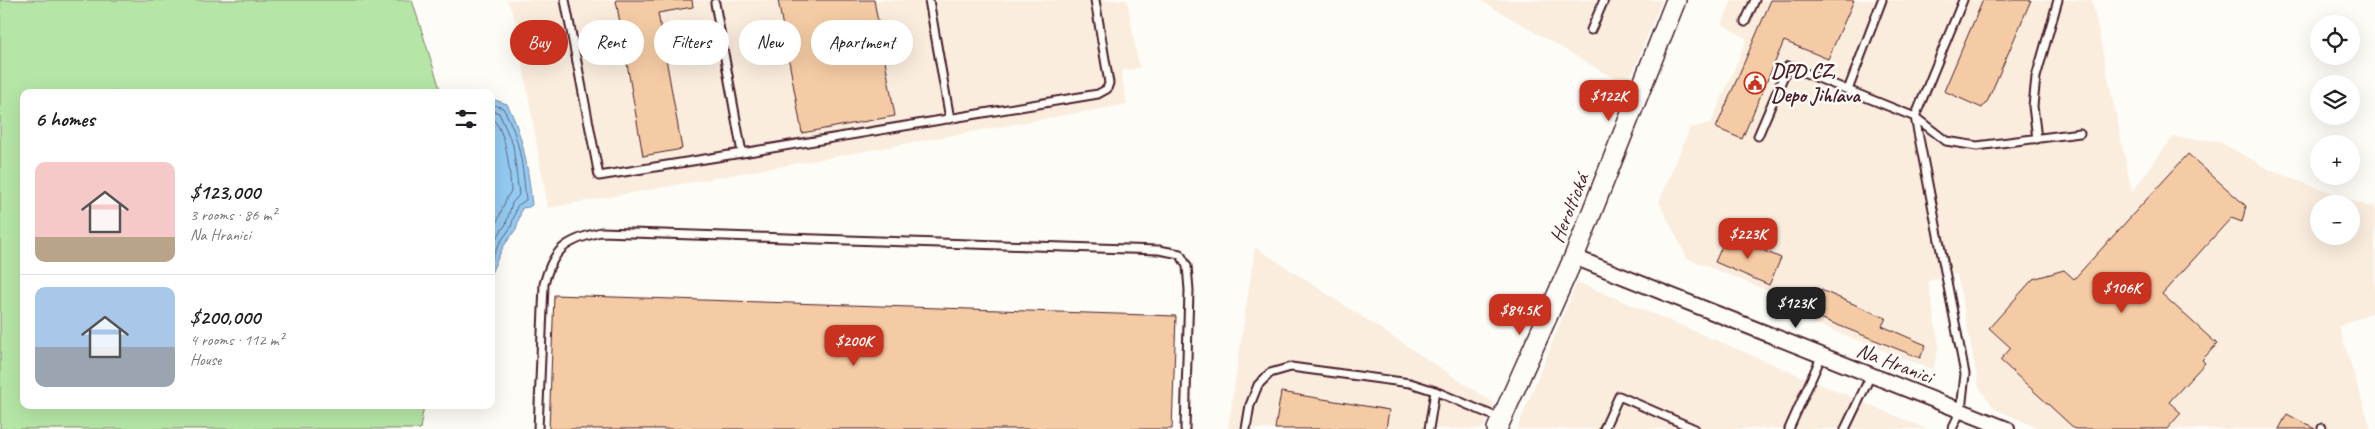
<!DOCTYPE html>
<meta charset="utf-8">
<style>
:root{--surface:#fff;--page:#f6f6f6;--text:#202124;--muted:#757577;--line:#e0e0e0;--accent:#c8321e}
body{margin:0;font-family:Caveat,sans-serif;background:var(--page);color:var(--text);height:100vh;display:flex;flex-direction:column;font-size:19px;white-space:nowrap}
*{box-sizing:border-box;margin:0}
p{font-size:16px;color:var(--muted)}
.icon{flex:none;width:28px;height:28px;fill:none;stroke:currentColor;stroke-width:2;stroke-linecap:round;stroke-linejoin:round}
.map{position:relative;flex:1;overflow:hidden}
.details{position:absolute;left:20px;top:89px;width:475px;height:320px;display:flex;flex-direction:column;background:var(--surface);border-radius:10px;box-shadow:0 5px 20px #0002}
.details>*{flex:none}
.banner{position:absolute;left:510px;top:20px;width:475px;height:45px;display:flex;gap:10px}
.tools{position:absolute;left:2310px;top:15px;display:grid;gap:10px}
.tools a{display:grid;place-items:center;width:50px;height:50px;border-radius:50%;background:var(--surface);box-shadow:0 5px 20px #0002;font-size:25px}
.price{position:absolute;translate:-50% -42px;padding:0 11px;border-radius:10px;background:var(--accent);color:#fff;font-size:16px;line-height:32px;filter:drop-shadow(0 1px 2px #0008)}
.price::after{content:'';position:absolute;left:50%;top:30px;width:15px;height:11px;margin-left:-8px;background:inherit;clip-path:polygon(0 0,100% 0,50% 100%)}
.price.current{background:#222;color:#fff}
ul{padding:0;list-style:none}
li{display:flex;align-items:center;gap:15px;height:125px;padding:0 15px}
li+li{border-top:1px solid var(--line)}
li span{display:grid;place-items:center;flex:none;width:140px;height:100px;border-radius:10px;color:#555}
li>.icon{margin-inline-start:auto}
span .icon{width:60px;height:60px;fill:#fffc;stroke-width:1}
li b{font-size:21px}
h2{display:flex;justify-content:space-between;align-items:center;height:60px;padding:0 15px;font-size:21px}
.tag{padding:0 18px;border-radius:22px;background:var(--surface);box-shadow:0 5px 20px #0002;font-size:18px;line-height:45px}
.tag.current{background:var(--accent);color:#fff}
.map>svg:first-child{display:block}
.built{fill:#faedde;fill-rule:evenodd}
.green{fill:#b5e6a6;stroke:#808268}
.water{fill:#93cbf2;stroke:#7686a2}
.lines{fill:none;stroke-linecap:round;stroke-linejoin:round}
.shore{stroke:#67647b;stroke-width:1}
.building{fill:#f4cba4;stroke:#4a1f2b}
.lane-casing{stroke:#4a1f2b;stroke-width:11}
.street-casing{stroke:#4a1f2b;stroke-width:18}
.secondary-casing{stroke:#4a1f2b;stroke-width:22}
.lane{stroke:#fdfcf7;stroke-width:7}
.street{stroke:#fdfcf7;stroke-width:14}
.secondary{stroke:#fdfcf7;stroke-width:19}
.labels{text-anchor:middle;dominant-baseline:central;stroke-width:5;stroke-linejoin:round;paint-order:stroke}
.poi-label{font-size:21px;font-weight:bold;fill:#4a1f2b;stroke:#fdfcf7;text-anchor:start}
.street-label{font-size:21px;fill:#4a1f2b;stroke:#fdfcf7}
</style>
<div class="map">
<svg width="2375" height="429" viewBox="0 0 2375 429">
<rect width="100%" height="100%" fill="#fdfcf7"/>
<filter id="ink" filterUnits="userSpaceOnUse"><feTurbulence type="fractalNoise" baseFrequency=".02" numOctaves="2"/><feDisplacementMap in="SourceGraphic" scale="10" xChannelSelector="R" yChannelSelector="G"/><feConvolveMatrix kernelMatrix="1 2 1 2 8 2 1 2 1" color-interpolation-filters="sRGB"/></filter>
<g filter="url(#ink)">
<path class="built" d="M507,0H1127L1139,68L1121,71L1127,104L548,208L514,16Z
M1480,0H1662L1627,86Z
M1732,0H2092L2132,192L2173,137L2218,141L2272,171L2367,206L2375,205V311L2339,327L2371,429H2040L1995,409L1979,387L1957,274L1928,281L1939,346L1933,370L1802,318L1805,306L1687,258L1659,202L1690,128L1711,123L1747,39L1722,24ZM2319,204H2351V236H2319Z
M1255,247L1494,403L1483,429H1228Z
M1577,282L1927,429H1517Z"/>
<path class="green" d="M0,0H412L441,92H24V405H424L420,429H0Z"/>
<path class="water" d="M492,99L507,104C524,137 528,169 532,205L529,207L522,208L516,229L503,247L491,273Z"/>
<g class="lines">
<path class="shore" d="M491,104L503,108C520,137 523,168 526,200L517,206L511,227L499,244L491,261
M491,110L499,113L513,145L519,195L512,203L506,224L491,246
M491,118C507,128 510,174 511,191C502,203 501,219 491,231"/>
</g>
<path class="building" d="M616,0H692L693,7L658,13L682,149L643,156Z
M778,0H874L895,116L802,133Z
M1771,0H1854L1828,59L1784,41L1742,139L1716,128Z
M1983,0H2031L1988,100L1982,108L1944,91Z
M2188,154L2246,206L2242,222L2231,218L2162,294L2217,344L2202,360L2205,363L2169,402L2181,413L2167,429H2075L2000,360L2011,348L1989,328L2033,279L2064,270L2074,279Z
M1727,235L1781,258L1769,285L1715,262Z
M1821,290L1886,318L1882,326L1926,345L1920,358L1810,314L1812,309L1806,306L1812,291L1819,294Z
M554,295L1176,316L1172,429H549Z
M1281,392L1389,410L1386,429H1275Z
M2287,414L2315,429H2279Z"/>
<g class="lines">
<g class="lane-casing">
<path id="lane" d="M565,0L599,176L742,153L715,3
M929,0L950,119
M1745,22L1755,0
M1591,30L1604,0
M1848,90L1882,0
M1758,136L1788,66L1915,117L1946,141L1977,146L2080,133
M2037,139L2033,106L2036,77L2058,0
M742,153L1098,94L1107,89L1109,83L1095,0
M538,429L544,284C553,249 566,240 601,232L1159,250L1180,254L1187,266L1189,290L1185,429
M1246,429L1250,405L1258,385L1270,373L1291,367L1410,383L1435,391L1501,419
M1429,429L1435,391
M1604,429L1619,396L1695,429
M1789,429L1822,355
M1845,429L1871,375
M1952,429L1961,410L1965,374L1915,117L1963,0
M2322,429V428"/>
</g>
<g class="street-casing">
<path id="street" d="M1574,257L2007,429"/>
</g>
<g class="secondary-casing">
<path id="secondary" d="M1497,429L1574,257L1676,0"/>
</g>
<use href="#lane" class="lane"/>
<use href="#street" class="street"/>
<use href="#secondary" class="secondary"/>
</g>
</g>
<defs>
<g id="civic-ring" transform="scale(1.125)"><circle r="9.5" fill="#fdfcf7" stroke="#c8321e" stroke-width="1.5"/><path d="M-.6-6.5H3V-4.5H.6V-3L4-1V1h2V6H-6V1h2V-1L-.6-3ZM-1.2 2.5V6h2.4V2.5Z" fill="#c8321e"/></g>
</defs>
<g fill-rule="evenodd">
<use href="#civic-ring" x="1755" y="83"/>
</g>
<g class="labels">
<g class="poi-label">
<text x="1771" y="71">DPD CZ,<tspan x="1771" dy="24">Depo Jihlava</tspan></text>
</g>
<g class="street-label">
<text transform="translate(1569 208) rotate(-68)">Heroltická</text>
<text transform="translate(1895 363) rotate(21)">Na Hranici</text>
</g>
</g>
</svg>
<div class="tools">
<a><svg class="icon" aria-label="locate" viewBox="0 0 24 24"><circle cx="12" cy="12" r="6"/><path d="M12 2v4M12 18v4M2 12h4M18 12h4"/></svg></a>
<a><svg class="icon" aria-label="layers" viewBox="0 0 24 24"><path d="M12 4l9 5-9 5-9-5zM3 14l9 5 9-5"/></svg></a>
<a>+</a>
<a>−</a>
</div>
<b class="price" style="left:1609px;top:122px">$122K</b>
<b class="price" style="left:1748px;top:260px">$223K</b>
<b class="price" style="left:2122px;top:314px">$106K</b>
<b class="price current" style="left:1796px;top:329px">$123K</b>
<b class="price" style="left:1520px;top:336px">$84.5K</b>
<b class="price" style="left:854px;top:367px">$200K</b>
<div class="banner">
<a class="tag current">Buy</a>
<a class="tag">Rent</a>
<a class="tag">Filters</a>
<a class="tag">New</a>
<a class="tag">Apartment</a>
</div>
<section class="details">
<h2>6 homes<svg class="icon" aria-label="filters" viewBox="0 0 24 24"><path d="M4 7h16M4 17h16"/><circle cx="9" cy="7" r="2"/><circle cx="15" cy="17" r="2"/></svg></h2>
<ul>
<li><span style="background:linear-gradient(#f6c9c9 75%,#b9a48a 0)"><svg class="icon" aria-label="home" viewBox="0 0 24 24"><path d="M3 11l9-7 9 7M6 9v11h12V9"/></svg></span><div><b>$123,000</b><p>3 rooms · 86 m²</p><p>Na Hranici</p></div></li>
<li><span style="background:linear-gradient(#a9c7e8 60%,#9aa5b1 0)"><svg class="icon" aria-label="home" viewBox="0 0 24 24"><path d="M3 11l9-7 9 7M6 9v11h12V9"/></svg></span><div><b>$200,000</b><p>4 rooms · 112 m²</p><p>House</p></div></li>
</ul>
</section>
</div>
